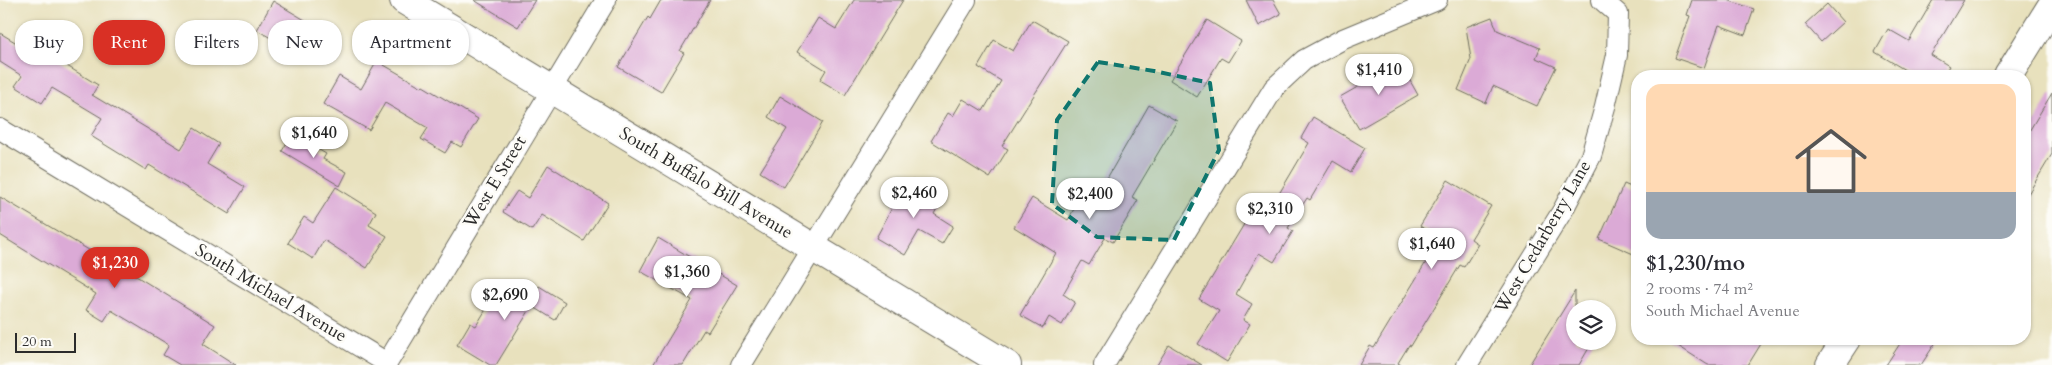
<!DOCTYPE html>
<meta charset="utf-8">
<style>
:root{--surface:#fff;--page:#f2f2f3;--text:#2b2b33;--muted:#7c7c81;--line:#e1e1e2;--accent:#d93025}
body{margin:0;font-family:Cardo,serif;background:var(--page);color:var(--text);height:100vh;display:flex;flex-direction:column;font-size:19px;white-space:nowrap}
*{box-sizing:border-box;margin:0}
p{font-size:16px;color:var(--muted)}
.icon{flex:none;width:28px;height:28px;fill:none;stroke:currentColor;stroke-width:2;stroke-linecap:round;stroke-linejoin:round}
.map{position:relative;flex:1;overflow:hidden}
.panel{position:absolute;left:1631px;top:70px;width:400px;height:275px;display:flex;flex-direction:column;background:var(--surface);border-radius:20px;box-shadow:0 1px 4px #0004}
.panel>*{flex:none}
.banner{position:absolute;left:15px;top:20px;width:475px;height:45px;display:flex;gap:10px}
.tools{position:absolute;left:1566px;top:300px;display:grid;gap:10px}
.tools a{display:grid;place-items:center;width:50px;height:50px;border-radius:50%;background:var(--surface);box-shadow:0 1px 4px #0004;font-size:25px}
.scale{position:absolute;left:15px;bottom:12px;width:61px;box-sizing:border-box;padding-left:5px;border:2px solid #2b2b2b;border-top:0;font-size:14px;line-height:18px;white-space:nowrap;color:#2b2b2b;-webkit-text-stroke:4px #fdfcf7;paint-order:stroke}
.price{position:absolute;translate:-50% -42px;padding:0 11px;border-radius:18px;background:#fff;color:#222;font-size:16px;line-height:32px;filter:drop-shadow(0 1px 2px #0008)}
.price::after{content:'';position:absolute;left:50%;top:30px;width:15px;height:11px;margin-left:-8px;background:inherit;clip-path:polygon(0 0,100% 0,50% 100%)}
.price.active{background:var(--accent);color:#fff}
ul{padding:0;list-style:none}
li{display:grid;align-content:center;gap:10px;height:265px;padding:0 15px}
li+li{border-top:1px solid var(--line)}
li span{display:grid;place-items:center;height:155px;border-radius:15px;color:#555}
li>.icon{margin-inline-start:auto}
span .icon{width:90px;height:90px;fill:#fffc;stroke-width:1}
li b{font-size:21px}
.chip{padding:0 18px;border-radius:20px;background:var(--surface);box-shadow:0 1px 4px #0004;font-size:18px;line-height:45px}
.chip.active{background:var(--accent);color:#fff}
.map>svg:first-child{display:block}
.building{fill:#dbaad6}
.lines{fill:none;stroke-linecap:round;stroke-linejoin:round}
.street-casing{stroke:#6d6b5e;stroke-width:22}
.secondary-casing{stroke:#6d6b5e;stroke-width:30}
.street{stroke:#fff;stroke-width:20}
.secondary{stroke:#fff;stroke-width:28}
.marked{fill:#0f766e;fill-opacity:0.2;stroke:#0f766e;stroke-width:4;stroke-dasharray:10 6;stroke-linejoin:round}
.labels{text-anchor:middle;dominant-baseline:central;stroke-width:5;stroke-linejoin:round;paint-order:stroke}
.street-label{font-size:18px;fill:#2b2b2b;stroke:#fdfcf7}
</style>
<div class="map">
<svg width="2052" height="365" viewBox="0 0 2052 365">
<rect width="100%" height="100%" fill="#fdfcf7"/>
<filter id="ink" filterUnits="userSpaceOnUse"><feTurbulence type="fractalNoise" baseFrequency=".02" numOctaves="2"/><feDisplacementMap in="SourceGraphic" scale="10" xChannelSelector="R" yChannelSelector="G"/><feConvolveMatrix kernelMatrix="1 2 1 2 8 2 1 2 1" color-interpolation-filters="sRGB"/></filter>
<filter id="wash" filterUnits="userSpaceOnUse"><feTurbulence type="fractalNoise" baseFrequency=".0096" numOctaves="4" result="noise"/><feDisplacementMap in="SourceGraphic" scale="20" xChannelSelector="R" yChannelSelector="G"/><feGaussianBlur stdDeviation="1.12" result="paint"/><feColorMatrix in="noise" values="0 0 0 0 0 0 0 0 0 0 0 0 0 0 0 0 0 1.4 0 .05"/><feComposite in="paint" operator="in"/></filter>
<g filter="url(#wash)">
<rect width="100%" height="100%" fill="#e8e1bd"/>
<g id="blocks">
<path class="building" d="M474,0H535L518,27Z
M661,0H710L680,51L684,53L661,92L618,67L648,17L650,19Z
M854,0H903L845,95L820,80L826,70L797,52L818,18L836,29Z
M1246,0H1273L1281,14L1259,26Z
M1692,0H1727L1754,9L1745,35L1719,25L1704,68L1675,58L1690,16L1687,15Z
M1933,0H1964L1931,55L1949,66L1943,76H1915L1875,52L1888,29L1909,41Z
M273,1L330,35L314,63L257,30Z
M1827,4L1843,22L1821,42L1805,24Z
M1492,17L1497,30L1540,48L1536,58L1556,67L1537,106L1493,86L1486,103L1458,90L1471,59L1466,27Z
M1032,20L1068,41L1002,146L1008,149L990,178L931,141L948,113L953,116L963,99L983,111L1001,81L978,67L994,40L1013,51Z
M1207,20L1241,41L1228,62L1221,58L1197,97L1170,80Z
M0,33L45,60L49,55L98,85L92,95L181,149L194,128L219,144L207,164L245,187L229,214L149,165L146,170L91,136L102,118L52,88L42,103L15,86L22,76L0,62Z
M377,61L422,87L423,86L478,119L461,147L452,142L445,153L421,139L428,128L385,103L369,130L323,104L339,76L361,89Z
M1400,63L1418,95L1359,129L1340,97Z
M2052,93V154L2025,199V138Z
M780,96L823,122L784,187L760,172L787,129L768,117Z
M1149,105L1177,121L1132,197L1138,200L1113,242L1105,238L1089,265L1082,261L1063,294L1075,302L1062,325L1049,317L1043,328L1020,315L1056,253L1014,227L1032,198L1068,220L1082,194L1094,201Z
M1313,117L1365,148L1351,172L1333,161L1310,200L1307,198L1288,228L1293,231L1274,262L1259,253L1236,294L1252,304L1243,320L1250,324L1227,362L1198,344L1219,311L1199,299L1252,211L1262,217L1271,203L1273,204L1309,143L1301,138Z
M292,134L326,154L323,159L347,172L340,186L282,151Z
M548,165L608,203L584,241L542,215L532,230L503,212L517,191L528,198Z
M912,180L943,198L934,214L953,226L942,244L919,231L905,255L876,238L900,193L903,195Z
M1448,180L1491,206L1471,239L1478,244L1464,267L1460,265L1411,346L1409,345L1398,363L1401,365H1359L1370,346L1374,348L1434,249L1427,245L1433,235L1420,226Z
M1624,184L1638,190V256L1599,239Z
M336,187L376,212L369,225L387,236L367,268L324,240L313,259L288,243L304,217L313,223Z
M0,197L114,265L115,263L215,325L203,344L236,365H180L163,355L169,345L111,310L104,321L86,310L96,294L0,235Z
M658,238L737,285L708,332L704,330L683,365H653L692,300L640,271Z
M503,281L532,298L539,286L565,302L555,320L532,306L496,365H490L457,345L470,323L476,326Z
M1575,291V341H1593L1579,365H1529Z
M1667,339H1764L1748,365H1708Z
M1903,339H1938L1921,365H1886Z
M1169,345L1202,365H1157Z"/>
</g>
</g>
<g filter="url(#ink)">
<use href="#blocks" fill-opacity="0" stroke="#6d6b5e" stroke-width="1"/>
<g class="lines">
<g class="street-casing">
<path id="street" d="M0,129L387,363
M386,365L606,0
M741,365L966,0
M1104,365L1274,88L1304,60L1343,39L1437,0
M1467,365L1563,210L1591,156L1605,107L1617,55L1618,14L1602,0"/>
</g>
<g class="secondary-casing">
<path id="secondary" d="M404,0L1007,365
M2008,76L2052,5
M1830,365L1847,339"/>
</g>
<use href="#street" class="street"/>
<use href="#secondary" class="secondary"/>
</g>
</g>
<path class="marked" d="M1098,62L1154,71L1210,83L1219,150L1174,240L1097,237L1052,204L1057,120Z"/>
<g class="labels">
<g class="street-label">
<text transform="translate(495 182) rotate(-59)">West E Street</text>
<text transform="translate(706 183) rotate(31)">South Buffalo Bill Avenue</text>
<text transform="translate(1543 237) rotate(-60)">West Cedarberry Lane</text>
<text transform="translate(271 293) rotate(31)">South Michael Avenue</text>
</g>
</g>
</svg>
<div class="tools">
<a><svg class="icon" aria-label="layers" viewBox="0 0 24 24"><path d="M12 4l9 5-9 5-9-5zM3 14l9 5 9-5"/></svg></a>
</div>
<div class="scale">20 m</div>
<b class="price" style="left:1379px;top:96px">$1,410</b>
<b class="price" style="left:314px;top:159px">$1,640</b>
<b class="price" style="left:914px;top:219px">$2,460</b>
<b class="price" style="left:1090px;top:220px">$2,400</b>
<b class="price" style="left:1270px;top:235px">$2,310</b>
<b class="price" style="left:1432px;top:270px">$1,640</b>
<b class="price active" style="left:115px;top:289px">$1,230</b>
<b class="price" style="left:687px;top:298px">$1,360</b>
<b class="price" style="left:505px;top:321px">$2,690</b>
<div class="banner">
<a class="chip">Buy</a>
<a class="chip active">Rent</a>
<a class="chip">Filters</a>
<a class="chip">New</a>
<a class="chip">Apartment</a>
</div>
<section class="panel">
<ul>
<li><span style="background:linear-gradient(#ffd9b3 70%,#9aa5b1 0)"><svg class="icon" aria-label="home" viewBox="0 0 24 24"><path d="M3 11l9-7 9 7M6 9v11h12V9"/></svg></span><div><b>$1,230/mo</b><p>2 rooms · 74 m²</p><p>South Michael Avenue</p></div></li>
</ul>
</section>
</div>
